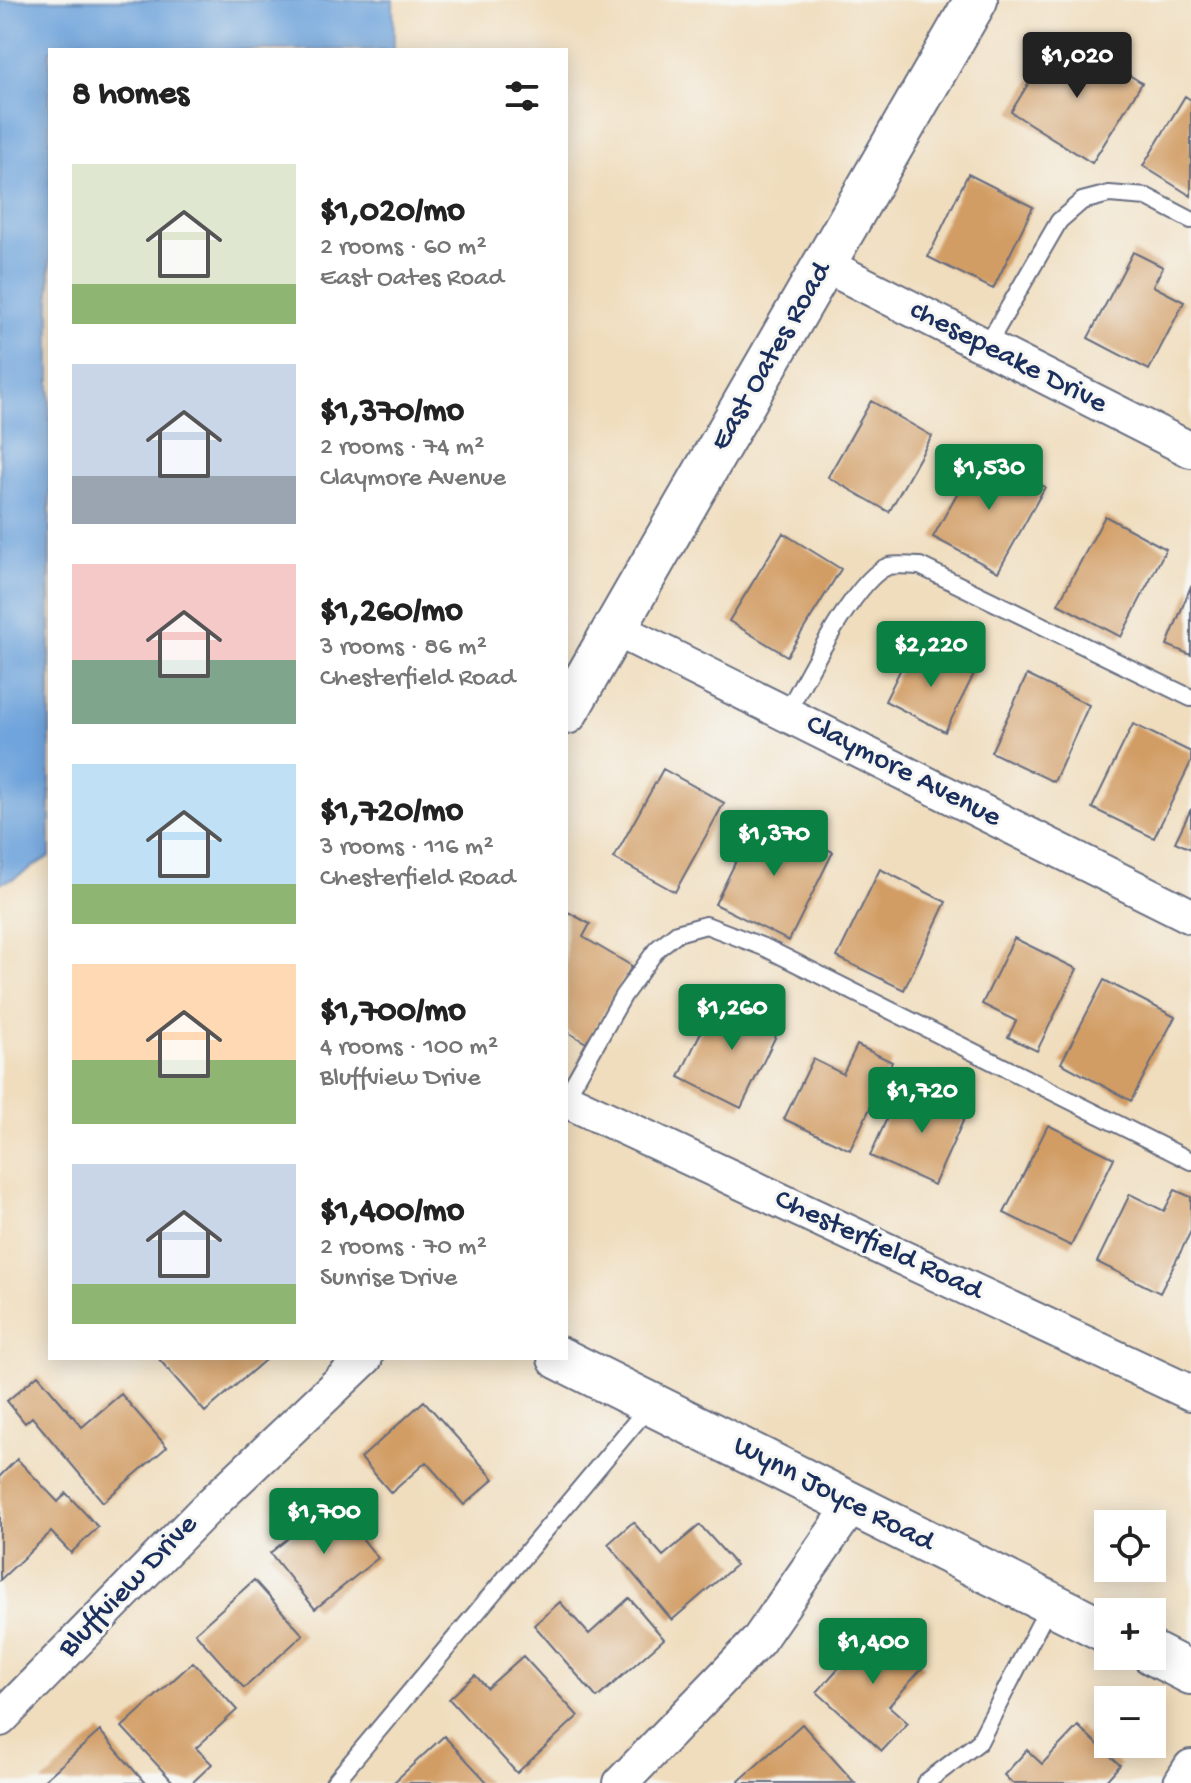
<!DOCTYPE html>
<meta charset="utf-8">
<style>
:root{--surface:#fff;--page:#f2f2f2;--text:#222;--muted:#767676;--accent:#0b8043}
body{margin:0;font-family:"Gochi Hand",sans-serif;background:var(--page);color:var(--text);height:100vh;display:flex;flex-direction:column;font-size:30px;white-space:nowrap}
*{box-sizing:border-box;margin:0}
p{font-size:26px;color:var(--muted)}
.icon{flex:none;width:44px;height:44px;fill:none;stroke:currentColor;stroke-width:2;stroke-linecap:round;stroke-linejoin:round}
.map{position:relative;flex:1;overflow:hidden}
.details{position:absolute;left:48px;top:48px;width:520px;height:1312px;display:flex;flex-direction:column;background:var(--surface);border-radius:0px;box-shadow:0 4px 20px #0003}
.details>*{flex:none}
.tools{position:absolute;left:1094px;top:1510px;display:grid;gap:16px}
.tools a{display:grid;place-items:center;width:72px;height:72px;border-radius:0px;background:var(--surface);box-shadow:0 4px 20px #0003;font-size:40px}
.price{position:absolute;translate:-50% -68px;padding:0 18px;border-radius:8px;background:var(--accent);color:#fff;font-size:26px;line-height:52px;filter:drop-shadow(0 2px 4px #0008)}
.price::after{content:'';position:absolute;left:50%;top:48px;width:24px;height:18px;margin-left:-12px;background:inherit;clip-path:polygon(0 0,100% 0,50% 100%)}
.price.current{background:#222;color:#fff}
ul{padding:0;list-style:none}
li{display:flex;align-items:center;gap:24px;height:200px;padding:0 24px}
li span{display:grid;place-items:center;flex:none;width:224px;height:160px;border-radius:0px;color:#555}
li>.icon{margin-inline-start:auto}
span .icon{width:96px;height:96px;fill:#fffc;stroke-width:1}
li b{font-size:34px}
h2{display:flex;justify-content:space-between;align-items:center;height:96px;padding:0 24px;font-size:34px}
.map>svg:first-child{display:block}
.water{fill:#6fa4dc;stroke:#456a9d;stroke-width:2}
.building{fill:#d29d65}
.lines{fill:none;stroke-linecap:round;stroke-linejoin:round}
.service-casing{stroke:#666c7f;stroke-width:20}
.minor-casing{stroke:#666c7f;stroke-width:38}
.tertiary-casing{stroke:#666c7f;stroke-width:46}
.service{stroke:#fff;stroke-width:16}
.minor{stroke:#fff;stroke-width:34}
.tertiary{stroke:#fff;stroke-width:42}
.labels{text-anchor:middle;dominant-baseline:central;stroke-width:6;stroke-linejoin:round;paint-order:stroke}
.street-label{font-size:30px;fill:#1b2f5e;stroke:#f6f6f2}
</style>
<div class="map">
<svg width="1191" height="1783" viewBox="0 0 1191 1783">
<rect width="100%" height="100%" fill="#f6f6f2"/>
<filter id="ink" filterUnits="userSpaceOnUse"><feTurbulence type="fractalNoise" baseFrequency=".0125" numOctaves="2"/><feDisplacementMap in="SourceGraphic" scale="16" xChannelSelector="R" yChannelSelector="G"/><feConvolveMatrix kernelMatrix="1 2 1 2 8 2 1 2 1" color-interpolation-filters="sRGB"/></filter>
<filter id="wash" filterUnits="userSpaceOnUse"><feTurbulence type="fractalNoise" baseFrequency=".006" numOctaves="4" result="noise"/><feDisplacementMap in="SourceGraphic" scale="32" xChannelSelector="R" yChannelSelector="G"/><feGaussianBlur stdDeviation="1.8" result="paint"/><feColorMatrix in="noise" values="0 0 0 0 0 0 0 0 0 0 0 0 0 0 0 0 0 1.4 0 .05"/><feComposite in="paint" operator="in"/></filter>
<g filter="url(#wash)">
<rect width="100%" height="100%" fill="#f0ddbd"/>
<path class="water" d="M0,0H393L394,50H50V856L13,879L0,883Z"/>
<g id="blocks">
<path class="building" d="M1075,41L1142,83L1092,163L1011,112L1047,53L1063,62Z
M1185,96L1191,100V196L1143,166Z
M968,174L1033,207L993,289L928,257Z
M1133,252L1163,267L1153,286L1184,302L1149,370L1088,338Z
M871,401L932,436L889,512L828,477Z
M980,452L1045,487L998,572L933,537Z
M1105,516L1166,549L1121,637L1058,604Z
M783,533L841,569L787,656L729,621Z
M1191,586V655L1167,645Z
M910,650L939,665L945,654L976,670L945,732L885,701Z
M1027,675L1089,705L1054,782L991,752Z
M1133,724L1191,752V762L1154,838L1092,808Z
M663,769L724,803L675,892L614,858Z
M1191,809V849L1175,842Z
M758,816L833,852L789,941L715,904Z
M880,869L946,902L904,990L837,957Z
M566,911L590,924L583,937L632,966L586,1043L566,1031Z
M1014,938L1077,969L1037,1051L1008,1037L1016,1021L982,1004Z
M1104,980L1175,1017L1131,1101L1061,1063Z
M754,1000L786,1015L741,1108L679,1077L714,1005L744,1020Z
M857,1045L892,1062L850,1150L784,1119L813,1059L843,1074Z
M946,1084L974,1097L934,1185L870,1156L896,1098L932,1115Z
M1048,1125L1114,1158L1071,1246L1004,1213Z
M1175,1190L1191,1197V1231L1160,1293L1097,1262L1130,1194L1164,1211Z
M158,1358H264L265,1360L205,1412Z
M38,1375L82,1427L121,1394L167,1447L103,1502L32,1417L25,1423L7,1401Z
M424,1401L494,1479L464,1505L426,1462L391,1493L361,1458Z
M17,1459L58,1502L66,1493L98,1527L71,1553L51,1532L0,1580V1476Z
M333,1502L378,1558L315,1609L270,1553Z
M633,1522L663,1556L700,1525L736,1565L672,1620L608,1544Z
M254,1580L303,1635L244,1688L195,1633Z
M629,1598L664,1639L597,1698L534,1625L560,1602L589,1634Z
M878,1624L924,1666L889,1706L908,1723L882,1751L817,1692Z
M523,1656L578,1716L517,1773L449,1699L475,1675L487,1688Z
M193,1662L237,1710L196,1748L212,1764L192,1783H174L122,1727Z
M802,1724L855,1783H740L739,1781Z
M1078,1726L1120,1765L1104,1783H1012L1004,1775L1027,1750L1042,1764Z
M100,1731L145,1783H41Z
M444,1736L488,1783H393Z"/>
</g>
</g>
<g filter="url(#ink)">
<use href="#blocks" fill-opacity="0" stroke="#666c7f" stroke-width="2"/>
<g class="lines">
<g class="service-casing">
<path id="service" d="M986,347L1059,221L1082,201L1109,194L1147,197L1191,220
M786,714C804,682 856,576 889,566C898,564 911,566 920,566L1191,698
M566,1097L623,996L657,949L677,933L706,925L766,948L1191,1161
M334,1783L650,1405
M925,1783L979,1742L1050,1604"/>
</g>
<g class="minor-casing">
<path id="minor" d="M825,265L1191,450
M614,628L1191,916
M566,1100L1191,1393
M0,1719L205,1510L365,1358
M621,1783L758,1641L853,1504
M1181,1783L1191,1767"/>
</g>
<g class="tertiary-casing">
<path id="tertiary" d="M566,713L976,0
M559,1358L1108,1632
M1152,1653L1191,1673"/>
</g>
<use href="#service" class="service"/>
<use href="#minor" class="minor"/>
<use href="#tertiary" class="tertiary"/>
</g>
</g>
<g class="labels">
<g class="street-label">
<text transform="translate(772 357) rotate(-60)">East Oates Road</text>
<text transform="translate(1008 358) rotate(27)">chesepeake Drive</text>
<text transform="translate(903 772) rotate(27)">Claymore Avenue</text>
<text transform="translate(878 1246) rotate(25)">Chesterfield Road</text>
<text transform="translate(833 1495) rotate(27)">Wynn Joyce Road</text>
<text transform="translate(129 1587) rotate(-46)">Bluffview Drive</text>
</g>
</g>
</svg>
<div class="tools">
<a><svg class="icon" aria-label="locate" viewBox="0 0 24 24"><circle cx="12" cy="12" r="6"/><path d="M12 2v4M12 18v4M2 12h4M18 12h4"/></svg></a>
<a>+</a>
<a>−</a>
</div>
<b class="price current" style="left:1077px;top:100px">$1,020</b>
<b class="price" style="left:989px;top:512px">$1,530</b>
<b class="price" style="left:931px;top:689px">$2,220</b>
<b class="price" style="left:774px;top:878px">$1,370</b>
<b class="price" style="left:732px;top:1052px">$1,260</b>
<b class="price" style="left:922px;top:1135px">$1,720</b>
<b class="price" style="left:324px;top:1556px">$1,700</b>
<b class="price" style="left:873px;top:1686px">$1,400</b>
<section class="details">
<h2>8 homes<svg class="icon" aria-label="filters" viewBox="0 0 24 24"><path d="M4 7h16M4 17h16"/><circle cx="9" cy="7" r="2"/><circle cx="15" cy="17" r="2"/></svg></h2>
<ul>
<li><span style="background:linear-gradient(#dfe7d0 75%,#8fb573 0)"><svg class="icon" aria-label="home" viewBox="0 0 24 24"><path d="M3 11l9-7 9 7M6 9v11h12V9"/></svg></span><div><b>$1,020/mo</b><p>2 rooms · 60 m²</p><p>East Oates Road</p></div></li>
<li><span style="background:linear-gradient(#c9d6e8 70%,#9aa5b1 0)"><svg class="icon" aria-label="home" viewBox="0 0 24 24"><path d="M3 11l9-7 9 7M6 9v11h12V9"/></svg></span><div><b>$1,370/mo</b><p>2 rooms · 74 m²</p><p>Claymore Avenue</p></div></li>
<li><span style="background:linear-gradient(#f6c9c9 60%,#7fa58c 0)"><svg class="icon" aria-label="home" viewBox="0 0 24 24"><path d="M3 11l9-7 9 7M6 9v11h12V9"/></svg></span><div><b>$1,260/mo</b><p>3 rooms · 86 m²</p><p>Chesterfield Road</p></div></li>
<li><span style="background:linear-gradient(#bfe0f5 75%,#8fb573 0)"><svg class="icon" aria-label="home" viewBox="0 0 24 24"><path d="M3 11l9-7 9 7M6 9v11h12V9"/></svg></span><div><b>$1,720/mo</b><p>3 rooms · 116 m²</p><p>Chesterfield Road</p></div></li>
<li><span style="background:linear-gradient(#ffd9b3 60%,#8fb573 0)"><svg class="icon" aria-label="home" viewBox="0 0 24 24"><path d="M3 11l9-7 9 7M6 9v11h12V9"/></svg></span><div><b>$1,700/mo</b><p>4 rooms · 100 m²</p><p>Bluffview Drive</p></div></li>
<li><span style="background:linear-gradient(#c9d6e8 75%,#8fb573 0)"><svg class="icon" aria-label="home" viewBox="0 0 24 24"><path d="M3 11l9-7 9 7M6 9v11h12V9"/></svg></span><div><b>$1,400/mo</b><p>2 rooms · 70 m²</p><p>Sunrise Drive</p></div></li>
</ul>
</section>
</div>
